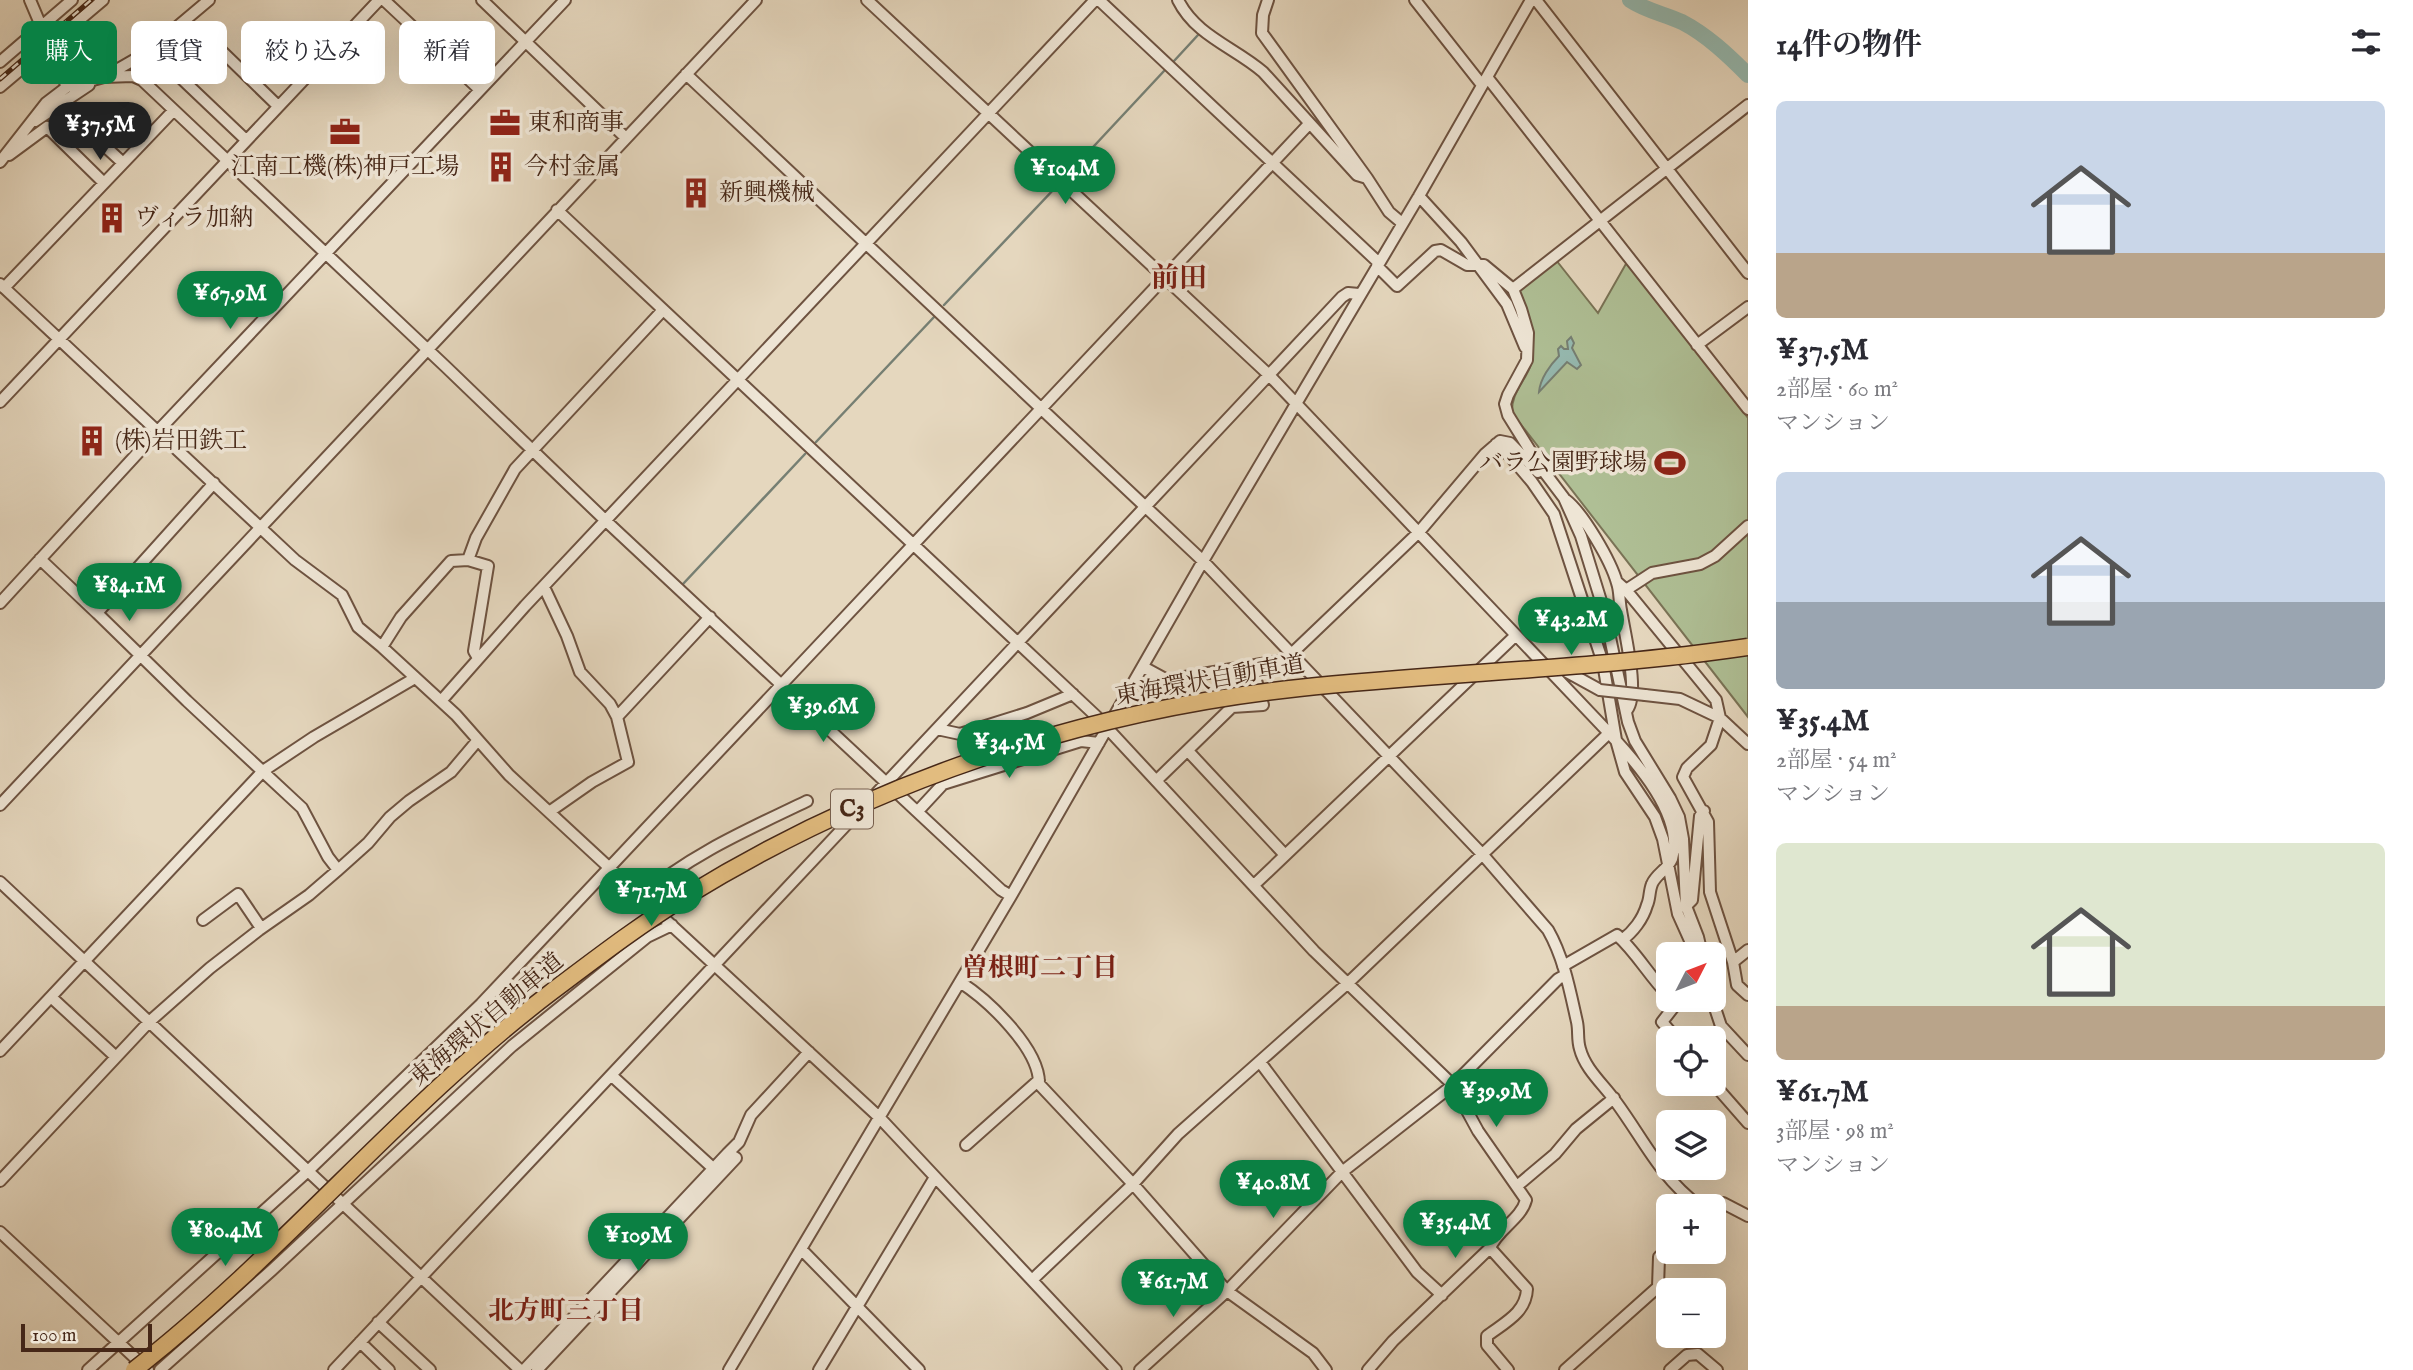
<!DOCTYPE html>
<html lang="ja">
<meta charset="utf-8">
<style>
:root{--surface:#fff;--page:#f2f2f3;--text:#2b2b33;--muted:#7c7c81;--accent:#0b8043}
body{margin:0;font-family:"IM FELL English","Noto Serif JP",serif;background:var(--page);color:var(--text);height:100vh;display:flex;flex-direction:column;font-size:26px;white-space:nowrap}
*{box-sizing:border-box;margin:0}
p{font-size:23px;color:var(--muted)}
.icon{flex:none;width:38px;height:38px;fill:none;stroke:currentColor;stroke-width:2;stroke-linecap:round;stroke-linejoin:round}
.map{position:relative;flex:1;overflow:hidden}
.drawer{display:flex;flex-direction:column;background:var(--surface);width:665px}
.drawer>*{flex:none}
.top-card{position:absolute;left:21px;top:21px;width:665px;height:63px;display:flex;gap:14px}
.needle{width:46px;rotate:48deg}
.fabs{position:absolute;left:1656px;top:942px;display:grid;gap:14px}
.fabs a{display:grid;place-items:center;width:70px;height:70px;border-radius:10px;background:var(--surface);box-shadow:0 7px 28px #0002;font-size:35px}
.scale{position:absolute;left:21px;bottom:18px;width:131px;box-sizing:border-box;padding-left:7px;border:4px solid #462717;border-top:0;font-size:19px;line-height:24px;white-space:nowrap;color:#462717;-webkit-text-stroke:5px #eee5d5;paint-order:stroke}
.price{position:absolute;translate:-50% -60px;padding:0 16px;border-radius:24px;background:var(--accent);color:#fff;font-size:23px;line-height:46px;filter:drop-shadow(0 2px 4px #0008)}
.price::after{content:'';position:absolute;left:50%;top:42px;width:21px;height:16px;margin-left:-10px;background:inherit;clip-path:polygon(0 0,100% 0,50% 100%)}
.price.selected{background:#222;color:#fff}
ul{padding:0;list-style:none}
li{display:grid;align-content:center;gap:14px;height:371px;padding:0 28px}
li span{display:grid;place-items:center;height:217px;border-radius:10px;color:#555}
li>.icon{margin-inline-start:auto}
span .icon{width:126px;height:126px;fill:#fffc;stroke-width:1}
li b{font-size:30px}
h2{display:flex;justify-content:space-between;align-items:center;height:84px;padding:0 28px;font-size:30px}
.pill{padding:0 24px;border-radius:10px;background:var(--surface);box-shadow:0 7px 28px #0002;font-size:24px;line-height:63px}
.pill.selected{background:var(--accent);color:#fff}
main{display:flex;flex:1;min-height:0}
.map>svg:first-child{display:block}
.green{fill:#afbf95;stroke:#7a7356;stroke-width:2}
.water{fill:#96bab1;stroke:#767f73;stroke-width:2}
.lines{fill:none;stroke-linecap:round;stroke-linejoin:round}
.stream{stroke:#767f73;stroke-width:2.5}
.river{stroke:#96bab1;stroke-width:16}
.minor-casing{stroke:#6e5341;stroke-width:14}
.minor{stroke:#eee5d5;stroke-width:10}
.rail-casing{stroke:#462717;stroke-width:5}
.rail{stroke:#eee5d5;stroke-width:2.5;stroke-dasharray:8;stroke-linecap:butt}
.minor-bridge-casing{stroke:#6e5341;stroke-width:14;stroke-linecap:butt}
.highway-bridge-casing{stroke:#462717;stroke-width:19;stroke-linecap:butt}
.minor-bridge{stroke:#eee5d5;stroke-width:10}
.highway-bridge{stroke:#e2bc7f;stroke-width:16}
.labels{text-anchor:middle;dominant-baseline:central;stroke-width:7;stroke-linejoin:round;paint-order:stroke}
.shield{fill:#eee5d5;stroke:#786050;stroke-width:2}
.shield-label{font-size:23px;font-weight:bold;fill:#462717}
.poi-label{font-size:24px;fill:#462717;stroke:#eee5d5;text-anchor:start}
.street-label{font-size:24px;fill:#462717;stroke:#eee5d5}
.neighbourhood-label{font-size:26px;font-weight:bold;fill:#7a1f14;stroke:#eee5d5}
.quarter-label{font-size:28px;font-weight:bold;fill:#7a1f14;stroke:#eee5d5}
</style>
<main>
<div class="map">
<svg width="1748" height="1370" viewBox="0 0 1748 1370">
<rect width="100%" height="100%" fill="#e5d7be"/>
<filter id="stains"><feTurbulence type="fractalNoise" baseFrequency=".00286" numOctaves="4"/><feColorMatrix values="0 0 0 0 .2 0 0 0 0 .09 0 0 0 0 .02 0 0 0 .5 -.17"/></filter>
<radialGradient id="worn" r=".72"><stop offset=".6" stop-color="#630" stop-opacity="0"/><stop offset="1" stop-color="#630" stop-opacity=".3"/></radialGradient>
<path class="green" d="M1556,260L1598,313L1627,262L1748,418V717L1512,413C1511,394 1523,384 1530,367C1540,343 1523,313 1516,290Z"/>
<path class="water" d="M1571,337L1574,343L1572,348L1581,365L1577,369L1567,362L1539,392C1540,379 1550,365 1559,356L1558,349L1561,346L1564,349H1568L1567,341Z"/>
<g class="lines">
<path class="stream" d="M1174,61L1198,35
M1067,175L1164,71
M944,305L1056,187
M816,442L935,316
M683,584L805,454"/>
<path class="river" d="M1630,0C1646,11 1665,14 1682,22C1707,35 1728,55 1748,75"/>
<g class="minor-casing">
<path id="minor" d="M30,0L67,87
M384,0L479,89
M482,0L626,138
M867,0L1268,374L1609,733C1636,762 1685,816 1672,859C1668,869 1656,874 1652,884C1649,891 1650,899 1647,905C1643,919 1633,932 1622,940
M1099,0L1379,263
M1178,0C1196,36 1234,47 1263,72L1357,175L1367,178L1389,212L1402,223
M1268,0L1263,15L1262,33L1367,178
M1415,0L1482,85
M1536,0L1748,273
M202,32L278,106
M0,62L72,0
M165,63L246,140
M686,74L1203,561L1483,855L1548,930C1564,958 1570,991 1577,1022C1579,1031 1577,1040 1580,1049C1585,1069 1604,1085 1616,1102C1644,1140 1660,1177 1699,1206
M106,76L146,53L209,0
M1487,77L1748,409
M0,87L103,0
M35,121L89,85
M97,139L123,163
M9,155L47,127L104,183
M0,162L46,103L67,87L104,77L133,76L142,80L446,367L606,521L1001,890L1011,896
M1419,196L1461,242L1507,304L1525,347
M557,210L1096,716L1314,951L1453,1085L1478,1131L1526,1200C1521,1219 1498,1229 1490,1248L1393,1341L1368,1370
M1377,266L1397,286L1435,251L1441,250L1467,265H1484L1513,289L1521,309L1528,333L1527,360L1508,395L1505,404L1508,415L1539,465L1564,498L1581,536L1605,614L1628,722L1635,741L1670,798L1679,817L1683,839L1686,906L1698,937L1702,954
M0,284L295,560L342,595L358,627L382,647L456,715L509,775L879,1117L1116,1370
M4,288L173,111
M1513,289L1748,105
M1697,345L1748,307
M0,402L379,0
M1496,444L1510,456L1532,482L1554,514L1603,663L1616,740L1625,772L1655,817L1663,839L1678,914L1696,954
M1566,500C1583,513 1611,561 1617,583C1620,591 1619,601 1621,610C1624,631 1641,697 1626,711
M40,559L97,613L214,483
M1617,582L1626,590L1716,700L1720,718L1748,744
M544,587L567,636L580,672L610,704L617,717
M1626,590L1652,573L1700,564L1715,556L1748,526
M0,603L158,431L565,0
M97,613L187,701L302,808L328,857L338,870
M382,647L401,617L451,561L468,560
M478,658L474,651L488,566L468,560L476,538L515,469L663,310
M1143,667L1167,680L1285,660L1419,532L1485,454L1500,441L1510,443L1538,472
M1560,668L1600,690
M1645,695L1680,699L1720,718L1711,745L1687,768L1683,777L1708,822L1710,892L1733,962L1737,985L1748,995
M441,701L525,606L1095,0
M937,729L960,734L1027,713L1073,694
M1188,751L1285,855
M1157,780L1232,707L1263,705L1252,666
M873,797L1342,297L1348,293L1359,294
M0,805L756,0
M918,811L943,784L1081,741L1099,743
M549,812L592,782L628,762L617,717L710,617
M0,882L520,1370
M1254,885L1516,635
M641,897C689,855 749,829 807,801
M1688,904L1692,900L1700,816L1704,811
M203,920L238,894L261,928
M1733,962L1748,950
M1563,966L1617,935C1637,953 1649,976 1668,995
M960,982C988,1000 1040,1049 1039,1084L1133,1184L1227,1291L1313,1353L1326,1370
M51,997L116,1057
M1672,999L1676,1004L1662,1022L1676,1038
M1712,999L1721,1026L1748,1055
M0,1051L263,771L314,737L415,678
M1260,1062L1417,1272L1442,1295
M611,1075L714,1169
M1713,1083L1748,1123
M966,1145L1039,1080
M0,1181L149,1022L210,968L259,930L309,895L338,870L368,843L390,817L409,801L451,772L478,740
M1517,1186L1555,1154L1576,1129L1614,1098
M1713,1206L1723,1203L1748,1216
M0,1232L148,1370
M1490,1248L1527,1289C1526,1313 1504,1323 1487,1336V1345L1508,1370
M801,1249L919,1370
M1033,1279L1133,1184L1178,1134L1348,983L1609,733
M378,1322L430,1370
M360,1342L389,1370
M88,1370L309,1170L481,1004L1309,124
M160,1370L272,1270L512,1046L647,937L672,925
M334,1370L862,808
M524,1370L728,1153
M537,1370L736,1158L728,1153L739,1142L751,1115L809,1052
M729,1370L1011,896L1203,561L1419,196L1531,0
M819,1370L935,1177
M1140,1370L1227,1291L1342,1172L1453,1085L1558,979L1565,975
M1565,1370L1658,1287L1659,1257L1668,1249
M1670,1370L1687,1355L1698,1354L1717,1370"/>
</g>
<use href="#minor" class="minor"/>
<g class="rail-casing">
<path id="rail" d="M0,79L91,0"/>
</g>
<use href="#rail" class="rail"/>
<g class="minor-bridge-casing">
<path id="minor-bridge" d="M1600,690L1645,695"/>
</g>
<g class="highway-bridge-casing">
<path id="highway-bridge" d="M134,1370C282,1255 401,1106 550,993C594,960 638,926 685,897C870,783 1082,711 1299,688C1448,672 1599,669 1748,647"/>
</g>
<use href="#minor-bridge" class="minor-bridge"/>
<use href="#highway-bridge" class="highway-bridge"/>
</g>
<defs>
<g id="office-bare" transform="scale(2.415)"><path d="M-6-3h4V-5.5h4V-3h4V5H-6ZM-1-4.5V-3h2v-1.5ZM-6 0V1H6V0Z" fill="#8f2418" stroke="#eee5d5" stroke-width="2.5" paint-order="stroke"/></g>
<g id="building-bare" transform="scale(2.415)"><path d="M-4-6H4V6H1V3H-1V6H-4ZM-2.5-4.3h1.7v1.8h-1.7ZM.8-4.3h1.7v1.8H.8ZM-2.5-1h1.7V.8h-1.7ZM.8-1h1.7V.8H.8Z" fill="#8f2418" stroke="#eee5d5" stroke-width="2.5" paint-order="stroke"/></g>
<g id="stadium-bare" transform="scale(2.415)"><path d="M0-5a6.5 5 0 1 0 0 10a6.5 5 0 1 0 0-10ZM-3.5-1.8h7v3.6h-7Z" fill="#8f2418" stroke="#eee5d5" stroke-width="2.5" paint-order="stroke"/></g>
</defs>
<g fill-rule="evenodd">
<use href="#office-bare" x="505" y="123"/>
<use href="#office-bare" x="345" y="132"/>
<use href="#building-bare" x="501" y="167"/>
<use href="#building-bare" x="696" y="193"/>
<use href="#building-bare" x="112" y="218"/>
<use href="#building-bare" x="92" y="441"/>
<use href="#stadium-bare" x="1670" y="463"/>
</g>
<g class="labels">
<rect class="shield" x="831" y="789.5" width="42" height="39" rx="5"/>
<g class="shield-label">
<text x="852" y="809">C3</text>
</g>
<g class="poi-label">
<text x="528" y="123">東和商事</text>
<text x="345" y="167" text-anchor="middle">江南工機(株)神戸工場</text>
<text x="524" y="167">今村金属</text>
<text x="719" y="193">新興機械</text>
<text x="135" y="218">ヴィラ加納</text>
<text x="115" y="441">(株)岩田鉄工</text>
<text x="1647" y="463" text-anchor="end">バラ公園野球場</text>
</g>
<g class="street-label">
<text transform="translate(1210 681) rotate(-10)">東海環状自動車道</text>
<text transform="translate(487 1020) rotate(-40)">東海環状自動車道</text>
</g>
<g class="neighbourhood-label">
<text x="1040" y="968">曽根町二丁目</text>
<text x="566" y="1311">北方町三丁目</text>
</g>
<g class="quarter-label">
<text x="1179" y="279">前田</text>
</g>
</g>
<rect width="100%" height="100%" filter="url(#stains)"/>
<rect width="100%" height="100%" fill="url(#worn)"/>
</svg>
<div class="fabs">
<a><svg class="needle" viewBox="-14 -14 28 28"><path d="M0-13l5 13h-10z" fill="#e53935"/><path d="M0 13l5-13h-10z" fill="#7c7c81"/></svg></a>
<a><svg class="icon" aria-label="locate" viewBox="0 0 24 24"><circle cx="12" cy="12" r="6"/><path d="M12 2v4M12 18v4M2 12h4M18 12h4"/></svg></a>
<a><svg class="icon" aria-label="layers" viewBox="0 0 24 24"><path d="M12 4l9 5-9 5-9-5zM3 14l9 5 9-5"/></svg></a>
<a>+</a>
<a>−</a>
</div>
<div class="scale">100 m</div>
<b class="price selected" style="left:100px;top:162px">¥37.5M</b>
<b class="price" style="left:1065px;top:206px">¥104M</b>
<b class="price" style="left:230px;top:331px">¥67.9M</b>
<b class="price" style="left:129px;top:623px">¥84.1M</b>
<b class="price" style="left:1571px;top:657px">¥43.2M</b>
<b class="price" style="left:823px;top:744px">¥39.6M</b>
<b class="price" style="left:1009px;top:780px">¥34.5M</b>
<b class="price" style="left:651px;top:928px">¥71.7M</b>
<b class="price" style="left:1496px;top:1129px">¥39.9M</b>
<b class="price" style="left:1273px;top:1220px">¥40.8M</b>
<b class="price" style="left:1455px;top:1260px">¥35.4M</b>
<b class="price" style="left:225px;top:1268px">¥80.4M</b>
<b class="price" style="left:638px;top:1273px">¥109M</b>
<b class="price" style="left:1173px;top:1319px">¥61.7M</b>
<div class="top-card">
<a class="pill selected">購入</a>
<a class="pill">賃貸</a>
<a class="pill">絞り込み</a>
<a class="pill">新着</a>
</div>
</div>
<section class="drawer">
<h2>14件の物件<svg class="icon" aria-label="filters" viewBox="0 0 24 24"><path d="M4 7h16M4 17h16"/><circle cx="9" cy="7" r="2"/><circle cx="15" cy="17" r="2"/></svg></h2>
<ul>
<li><span style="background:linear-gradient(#c9d6e8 70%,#b9a48a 0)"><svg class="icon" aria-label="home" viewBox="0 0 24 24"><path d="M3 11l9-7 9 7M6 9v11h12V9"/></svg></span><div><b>¥37.5M</b><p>2部屋 · 60 m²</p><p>マンション</p></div></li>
<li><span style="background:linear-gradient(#c9d6e8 60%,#9aa5b1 0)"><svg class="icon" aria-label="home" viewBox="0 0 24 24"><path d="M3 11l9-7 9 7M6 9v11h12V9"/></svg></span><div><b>¥35.4M</b><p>2部屋 · 54 m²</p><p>マンション</p></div></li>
<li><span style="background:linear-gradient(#dfe7d0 75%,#b9a48a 0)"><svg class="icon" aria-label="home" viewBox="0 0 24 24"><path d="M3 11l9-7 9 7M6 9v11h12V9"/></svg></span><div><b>¥61.7M</b><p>3部屋 · 98 m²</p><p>マンション</p></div></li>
</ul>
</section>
</main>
